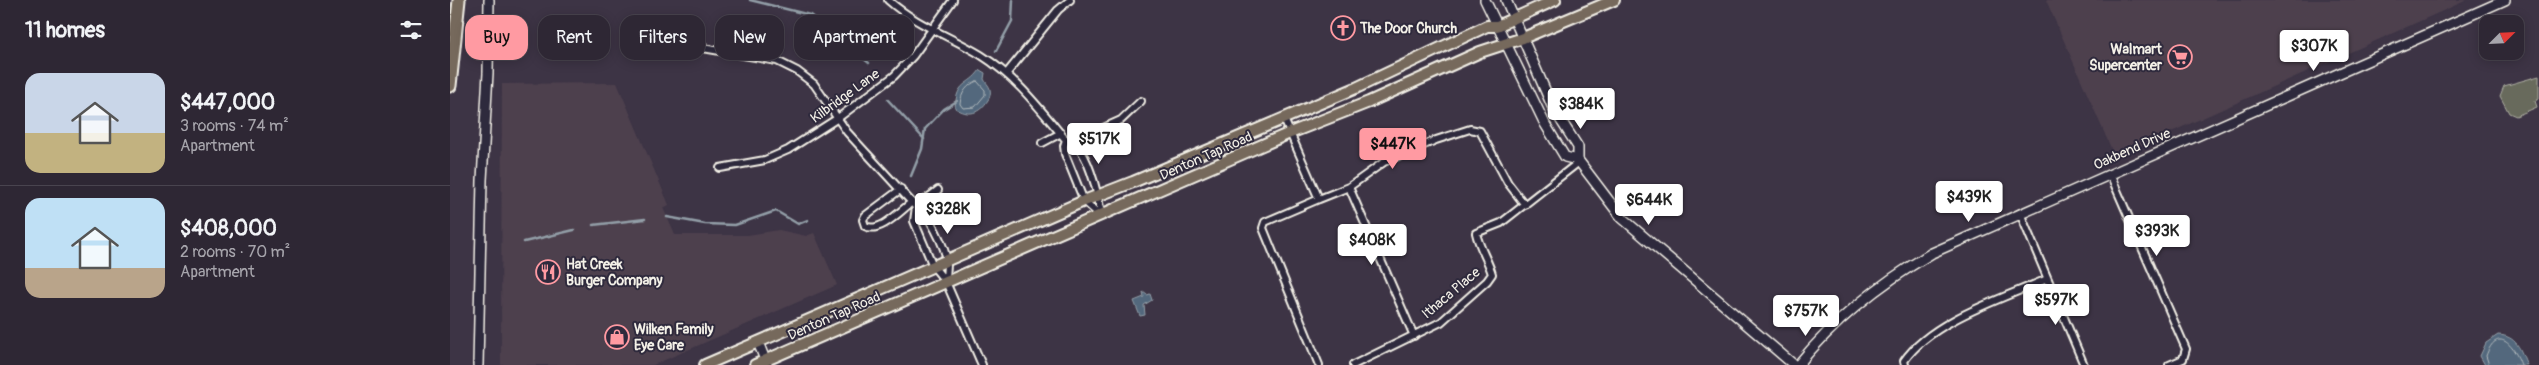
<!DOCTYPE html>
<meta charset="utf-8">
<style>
:root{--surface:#2e2734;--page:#362f3c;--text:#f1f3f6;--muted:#a7a5ac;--line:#49444f;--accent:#ff9aa2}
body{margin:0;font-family:Pangolin,sans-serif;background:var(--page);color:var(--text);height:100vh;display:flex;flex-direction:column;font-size:19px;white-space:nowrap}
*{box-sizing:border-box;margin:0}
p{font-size:16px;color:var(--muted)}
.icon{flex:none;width:28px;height:28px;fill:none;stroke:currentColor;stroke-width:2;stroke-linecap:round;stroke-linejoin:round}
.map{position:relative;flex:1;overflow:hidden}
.panel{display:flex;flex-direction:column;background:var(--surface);width:450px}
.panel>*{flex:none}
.hud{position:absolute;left:15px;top:15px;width:475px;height:45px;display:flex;gap:10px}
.needle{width:32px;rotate:66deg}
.buttons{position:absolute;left:2029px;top:15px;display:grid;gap:10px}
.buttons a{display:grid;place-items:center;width:45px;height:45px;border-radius:10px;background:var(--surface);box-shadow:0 2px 12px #0003,0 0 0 1px var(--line);font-size:25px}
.price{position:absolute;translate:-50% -42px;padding:0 11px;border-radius:5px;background:#fff;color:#222;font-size:16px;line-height:32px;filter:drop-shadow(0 1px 2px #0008)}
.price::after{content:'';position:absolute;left:50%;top:30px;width:15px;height:11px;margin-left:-8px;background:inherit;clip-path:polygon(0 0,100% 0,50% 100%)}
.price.active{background:var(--accent);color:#111}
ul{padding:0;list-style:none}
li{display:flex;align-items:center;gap:15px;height:125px;padding:0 25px}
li+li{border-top:1px solid var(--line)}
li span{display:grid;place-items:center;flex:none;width:140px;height:100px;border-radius:15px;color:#555}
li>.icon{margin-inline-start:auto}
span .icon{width:60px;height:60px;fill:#fffc;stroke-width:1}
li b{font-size:21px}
h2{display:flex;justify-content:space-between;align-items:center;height:60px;padding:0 25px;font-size:21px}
.pill{padding:0 18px;border-radius:15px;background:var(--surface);box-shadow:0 2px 12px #0003,0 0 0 1px var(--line);font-size:18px;line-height:45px}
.pill.active{background:var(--accent);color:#111}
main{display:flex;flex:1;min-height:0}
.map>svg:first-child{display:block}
.built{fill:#4e414e}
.green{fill:#676a5c;stroke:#aeaea2}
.water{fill:#52687d;stroke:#939fa8}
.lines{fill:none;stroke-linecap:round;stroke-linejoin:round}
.shore{stroke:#b3babd;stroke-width:1}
.stream{stroke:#939fa8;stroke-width:2.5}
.street-casing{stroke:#f4f1e8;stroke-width:10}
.secondary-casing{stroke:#f4f1e8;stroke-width:12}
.primary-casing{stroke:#f4f1e8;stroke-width:14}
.highway-casing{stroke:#f4f1e8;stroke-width:15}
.street{stroke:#2f2a3d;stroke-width:6}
.secondary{stroke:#2f2a3d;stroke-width:9}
.primary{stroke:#76695c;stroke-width:10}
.highway{stroke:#76695c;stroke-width:11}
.labels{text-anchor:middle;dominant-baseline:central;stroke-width:4;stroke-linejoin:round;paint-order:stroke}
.poi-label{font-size:14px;font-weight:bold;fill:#f4f1e8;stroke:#2f2a3d;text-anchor:start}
.street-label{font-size:14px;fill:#f4f1e8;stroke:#2f2a3d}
</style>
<main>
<section class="panel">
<h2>11 homes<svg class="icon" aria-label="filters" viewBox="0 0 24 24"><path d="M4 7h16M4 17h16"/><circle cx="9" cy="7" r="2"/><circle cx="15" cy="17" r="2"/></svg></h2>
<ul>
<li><span style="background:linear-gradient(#c9d6e8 60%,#c2b280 0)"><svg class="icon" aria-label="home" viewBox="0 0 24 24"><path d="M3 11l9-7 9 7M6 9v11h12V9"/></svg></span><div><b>$447,000</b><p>3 rooms · 74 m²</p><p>Apartment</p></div></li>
<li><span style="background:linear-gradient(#bfe0f5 70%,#b9a48a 0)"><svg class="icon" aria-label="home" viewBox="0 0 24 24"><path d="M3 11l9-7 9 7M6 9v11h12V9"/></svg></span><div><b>$408,000</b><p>2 rooms · 70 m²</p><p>Apartment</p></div></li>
</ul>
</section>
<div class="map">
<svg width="2089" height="365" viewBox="0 0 2089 365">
<rect width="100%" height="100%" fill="#3d3445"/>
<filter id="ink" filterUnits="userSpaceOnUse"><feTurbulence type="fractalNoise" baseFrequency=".02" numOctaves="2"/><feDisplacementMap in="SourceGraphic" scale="10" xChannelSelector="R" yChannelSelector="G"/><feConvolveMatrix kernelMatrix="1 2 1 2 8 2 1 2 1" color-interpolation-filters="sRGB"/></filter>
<g filter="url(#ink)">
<path class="built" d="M1596,0H2017L1665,157Z
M167,83L219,205L213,208L225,235H298L329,230L356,236L364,233L387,285L203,365H51L52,84Z"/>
<path class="green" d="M2089,76V99L2085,101L2087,107L2066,116L2059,113L2050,96L2054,86Z"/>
<path class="water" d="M530,70L535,73L534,79C535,82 539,85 540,89C541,93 540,97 538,100C529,114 519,117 505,108C507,80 518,87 530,70Z
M693,292L697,295L700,294L702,300L694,305L695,315L690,316L684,301L694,297Z
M2048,335C2067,336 2070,349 2077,365H2035L2030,356L2036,343Z"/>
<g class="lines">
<path class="shore" d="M527,81L535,90V95L525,107L513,108L510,104C511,93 517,85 527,81Z
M2039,365L2036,356C2047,325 2064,345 2071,365"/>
<path class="stream" d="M300,0L360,15L419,63
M546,51L562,21L563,0
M438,100L474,139
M461,176L472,149L475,129L494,109L507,101
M217,217L255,224L285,225L326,211L348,224L358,220
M143,225L195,219
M74,242L124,230"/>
<g class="street-casing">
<path id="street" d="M438,0C466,25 500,36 531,55C566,77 590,109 616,140C637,141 649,198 651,216
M224,43L327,61L347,71L364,84L397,132L466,207C478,210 496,249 497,262C497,268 496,275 496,282
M557,73L608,10L620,0
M834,119L869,199L899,187L934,162L986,140L1020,129L1030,131L1058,183L1075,205
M616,140L614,146L615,154L634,201L651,216
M624,141L671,120L691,101
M592,143L611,133
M270,168L315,160L338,150L388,118L444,76L463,56L503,0
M1660,174L1736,349L1733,359L1719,365
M899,187L964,336
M451,189L415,216L413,220L415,226C430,234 451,210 462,202
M488,190L466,207L464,221L483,266L496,282L532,365
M1570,213L1634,365
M869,365L813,228L815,222L869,199
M903,365L991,322L1037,281L1042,274C1038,260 1029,247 1026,233L1051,223L1129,162
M1455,365L1454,361C1482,320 1552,299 1597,279"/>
</g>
<g class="secondary-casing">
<path id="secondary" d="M1035,0L1095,124L1115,157L1128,160
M1056,0L1103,108L1128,147V160L1172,218L1344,365
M308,342L317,365
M28,365L32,180L38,73L39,0
M1348,365C1385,319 1431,283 1482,253L2055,0"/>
</g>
<g class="primary-casing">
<path id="primary" d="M255,365L634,201L683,182L906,88L1037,26H1047L1105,0
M305,365L840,133L919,102L1030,52L1073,38L1164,0"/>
</g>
<g class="highway-casing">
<path id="highway" d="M0,86L9,0"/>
</g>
<use href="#street" class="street"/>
<use href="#secondary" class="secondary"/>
<use href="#primary" class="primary"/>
<use href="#highway" class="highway"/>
</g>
</g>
<defs>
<g id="church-ring" transform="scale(1.25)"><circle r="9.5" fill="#2f2a3d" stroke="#ff9aa2" stroke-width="1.5"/><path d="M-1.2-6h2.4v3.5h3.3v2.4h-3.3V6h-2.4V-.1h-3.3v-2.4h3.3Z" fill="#ff9aa2"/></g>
<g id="supermarket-ring" transform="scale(1.25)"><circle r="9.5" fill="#2f2a3d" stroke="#ff9aa2" stroke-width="1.5"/><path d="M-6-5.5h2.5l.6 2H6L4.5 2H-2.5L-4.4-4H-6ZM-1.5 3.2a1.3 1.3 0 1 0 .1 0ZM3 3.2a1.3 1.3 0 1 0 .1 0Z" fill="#ff9aa2"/></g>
<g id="restaurant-ring" transform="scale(1.25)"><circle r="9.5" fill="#2f2a3d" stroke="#ff9aa2" stroke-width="1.5"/><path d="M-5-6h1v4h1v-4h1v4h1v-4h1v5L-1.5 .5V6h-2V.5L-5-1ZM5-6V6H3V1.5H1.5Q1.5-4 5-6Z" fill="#ff9aa2"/></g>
<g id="shop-ring" transform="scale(1.25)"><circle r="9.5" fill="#2f2a3d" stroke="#ff9aa2" stroke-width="1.5"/><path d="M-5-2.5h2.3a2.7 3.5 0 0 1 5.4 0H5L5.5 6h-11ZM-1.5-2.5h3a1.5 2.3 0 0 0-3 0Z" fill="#ff9aa2"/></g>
</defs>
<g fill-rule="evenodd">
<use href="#church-ring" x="893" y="28"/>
<use href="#supermarket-ring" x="1730" y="57"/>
<use href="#restaurant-ring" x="98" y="272"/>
<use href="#shop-ring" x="167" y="337"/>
</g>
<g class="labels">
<g class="poi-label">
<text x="910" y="28">The Door Church</text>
<text x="1712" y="49" text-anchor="end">Walmart<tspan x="1712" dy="16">Supercenter</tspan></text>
<text x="116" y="264">Hat Creek<tspan x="116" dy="16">Burger Company</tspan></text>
<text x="184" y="329">Wilken Family<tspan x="184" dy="16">Eye Care</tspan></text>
</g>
<g class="street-label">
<text transform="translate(395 96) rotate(-36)">Kilbridge Lane</text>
<text transform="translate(1682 149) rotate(-24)">Oakbend Drive</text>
<text transform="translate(756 156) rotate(-24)">Denton Tap Road</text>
<text transform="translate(1001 293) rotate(-40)">Ithaca Place</text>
<text transform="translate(384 316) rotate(-24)">Denton Tap Road</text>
</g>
</g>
</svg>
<div class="buttons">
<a><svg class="needle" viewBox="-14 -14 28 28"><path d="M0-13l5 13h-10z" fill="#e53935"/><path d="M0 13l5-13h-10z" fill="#a7a5ac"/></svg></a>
</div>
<b class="price" style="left:1864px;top:72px">$307K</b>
<b class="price" style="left:1131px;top:130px">$384K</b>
<b class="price" style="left:649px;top:165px">$517K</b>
<b class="price active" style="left:943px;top:170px">$447K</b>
<b class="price" style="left:1519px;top:223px">$439K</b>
<b class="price" style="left:1199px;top:226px">$644K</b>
<b class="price" style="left:498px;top:235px">$328K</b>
<b class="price" style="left:1707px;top:257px">$393K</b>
<b class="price" style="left:922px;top:266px">$408K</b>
<b class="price" style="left:1606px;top:326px">$597K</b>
<b class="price" style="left:1356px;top:337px">$757K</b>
<div class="hud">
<a class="pill active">Buy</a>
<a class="pill">Rent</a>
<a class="pill">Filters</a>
<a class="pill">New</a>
<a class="pill">Apartment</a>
</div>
</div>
</main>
